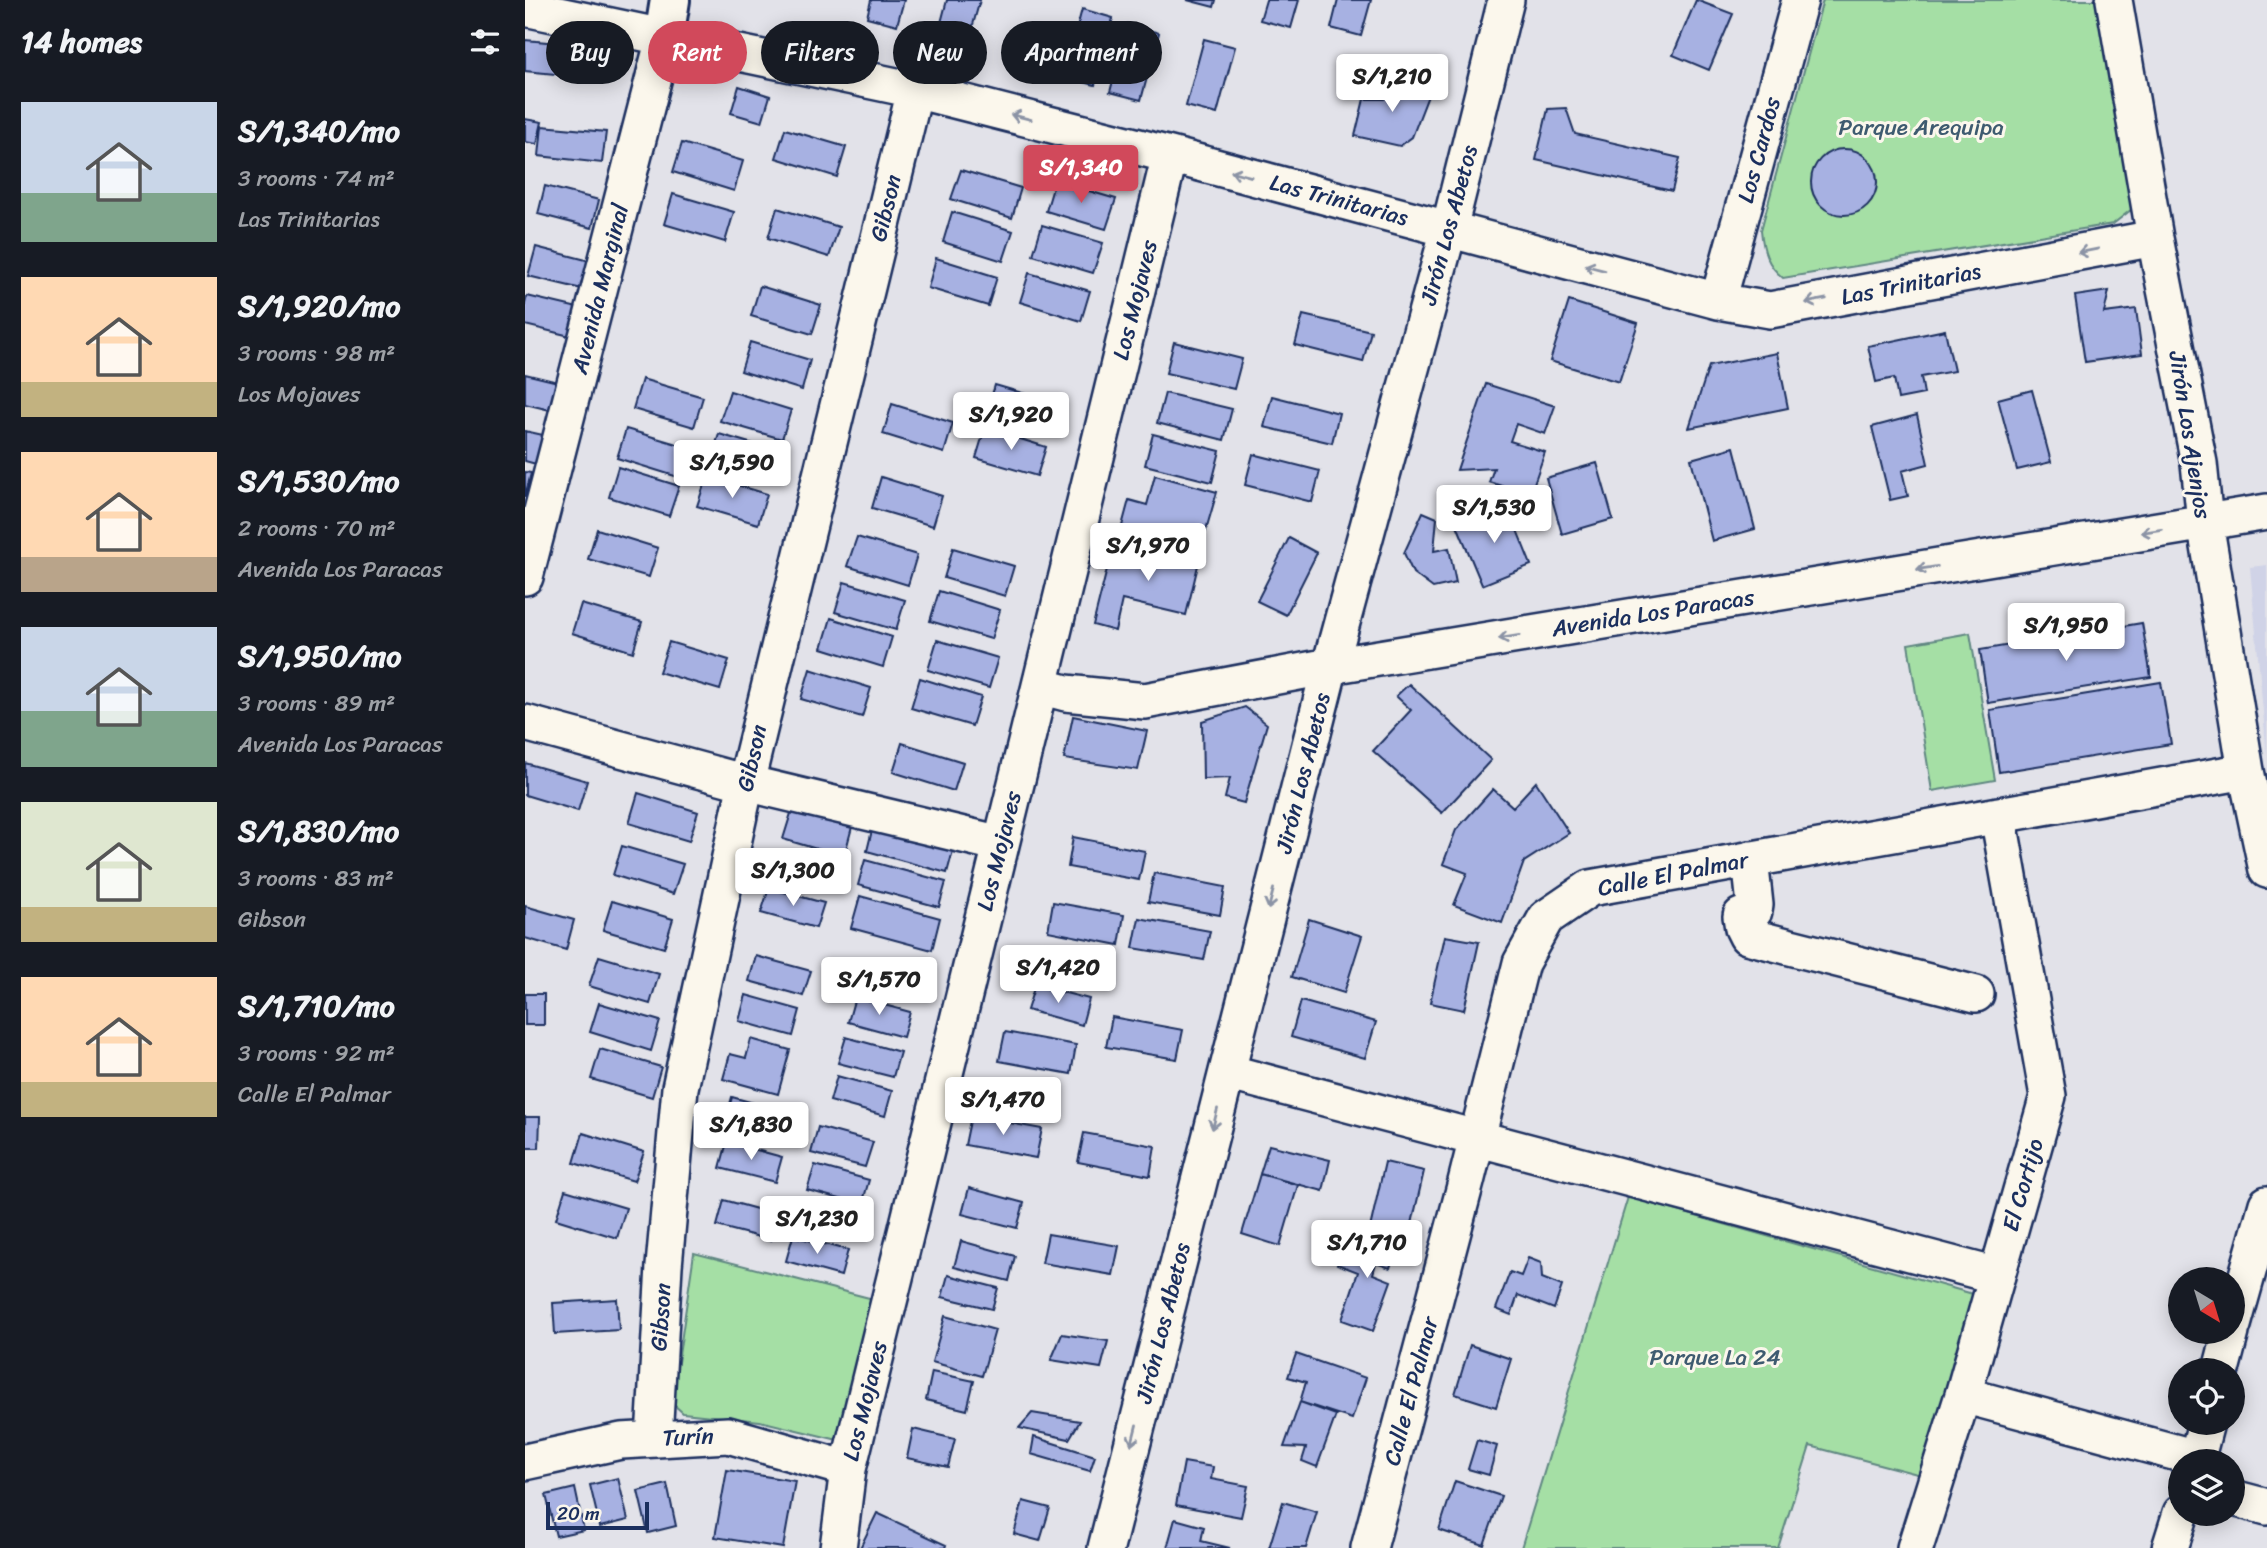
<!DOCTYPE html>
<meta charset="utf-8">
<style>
:root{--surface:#171b24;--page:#242831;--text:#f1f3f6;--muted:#9ea1a6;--accent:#d1495b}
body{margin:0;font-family:Sriracha,sans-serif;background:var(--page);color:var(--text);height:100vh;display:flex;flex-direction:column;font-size:26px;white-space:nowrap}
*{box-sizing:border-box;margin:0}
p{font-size:23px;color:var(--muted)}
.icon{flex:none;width:38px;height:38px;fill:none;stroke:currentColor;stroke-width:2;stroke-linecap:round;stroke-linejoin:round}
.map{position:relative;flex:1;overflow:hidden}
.side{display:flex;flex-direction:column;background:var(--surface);width:525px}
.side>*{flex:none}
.hud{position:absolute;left:21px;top:21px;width:665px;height:63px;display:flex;gap:14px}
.needle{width:46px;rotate:142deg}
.fabs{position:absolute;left:1643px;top:1267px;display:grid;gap:14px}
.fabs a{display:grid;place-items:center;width:77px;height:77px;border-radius:50%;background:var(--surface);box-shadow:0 4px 18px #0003;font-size:35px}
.scale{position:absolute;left:21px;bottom:18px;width:103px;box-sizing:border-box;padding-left:7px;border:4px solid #1b2f5e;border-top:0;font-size:19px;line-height:24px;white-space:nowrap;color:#1b2f5e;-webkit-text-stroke:5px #fbf7ec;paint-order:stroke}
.price{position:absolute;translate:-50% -60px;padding:0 16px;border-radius:7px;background:#fff;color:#222;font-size:23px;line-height:46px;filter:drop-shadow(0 2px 4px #0008)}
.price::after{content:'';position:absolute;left:50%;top:42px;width:21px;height:16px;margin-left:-10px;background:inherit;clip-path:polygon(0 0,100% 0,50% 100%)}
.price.selected{background:var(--accent);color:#fff}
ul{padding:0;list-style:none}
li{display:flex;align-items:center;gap:21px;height:175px;padding:0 21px}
li span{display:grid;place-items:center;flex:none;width:196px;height:140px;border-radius:0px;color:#555}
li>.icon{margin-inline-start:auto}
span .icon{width:84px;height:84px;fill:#fffc;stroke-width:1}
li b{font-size:30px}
h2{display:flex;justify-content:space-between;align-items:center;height:84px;padding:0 21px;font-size:30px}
.pill{padding:0 24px;border-radius:32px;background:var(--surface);box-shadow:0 4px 18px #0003;font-size:24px;line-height:63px}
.pill.selected{background:var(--accent);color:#fff}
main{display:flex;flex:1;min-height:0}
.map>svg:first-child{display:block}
.built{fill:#d0d3e7}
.green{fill:#a5dfa5;stroke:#608782;stroke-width:2}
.building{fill:#a7b1e2;stroke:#1b2f5e;stroke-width:2}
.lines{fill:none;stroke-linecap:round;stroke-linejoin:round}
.minor-casing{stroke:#1b2f5e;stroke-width:40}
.major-casing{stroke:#1b2f5e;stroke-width:44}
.minor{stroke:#fbf7ec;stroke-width:35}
.major{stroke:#fbf7ec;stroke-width:38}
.oneway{stroke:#8b93a5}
.labels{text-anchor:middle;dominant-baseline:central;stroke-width:6;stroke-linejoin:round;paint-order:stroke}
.park-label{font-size:23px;fill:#3e5b70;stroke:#fbf7ec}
.street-label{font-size:23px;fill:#1b2f5e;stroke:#fbf7ec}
</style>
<main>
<section class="side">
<h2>14 homes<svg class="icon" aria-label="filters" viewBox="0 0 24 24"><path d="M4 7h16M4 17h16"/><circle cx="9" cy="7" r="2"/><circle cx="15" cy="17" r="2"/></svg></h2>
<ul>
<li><span style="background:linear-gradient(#c9d6e8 65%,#7fa58c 0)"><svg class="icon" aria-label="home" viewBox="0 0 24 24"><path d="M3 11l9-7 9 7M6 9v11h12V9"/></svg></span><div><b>S/1,340/mo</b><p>3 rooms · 74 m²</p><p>Las Trinitarias</p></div></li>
<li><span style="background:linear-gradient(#ffd9b3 75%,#c2b280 0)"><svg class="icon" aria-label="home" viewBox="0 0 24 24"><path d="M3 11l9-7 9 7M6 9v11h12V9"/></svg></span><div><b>S/1,920/mo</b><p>3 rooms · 98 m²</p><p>Los Mojaves</p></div></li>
<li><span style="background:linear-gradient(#ffd9b3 75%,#b9a48a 0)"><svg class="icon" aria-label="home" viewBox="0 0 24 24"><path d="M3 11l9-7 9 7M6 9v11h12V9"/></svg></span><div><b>S/1,530/mo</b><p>2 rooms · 70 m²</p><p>Avenida Los Paracas</p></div></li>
<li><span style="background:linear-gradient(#c9d6e8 60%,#7fa58c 0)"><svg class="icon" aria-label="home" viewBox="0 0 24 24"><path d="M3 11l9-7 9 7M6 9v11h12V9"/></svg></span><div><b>S/1,950/mo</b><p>3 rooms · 89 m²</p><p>Avenida Los Paracas</p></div></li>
<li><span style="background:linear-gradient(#dfe7d0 75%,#c2b280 0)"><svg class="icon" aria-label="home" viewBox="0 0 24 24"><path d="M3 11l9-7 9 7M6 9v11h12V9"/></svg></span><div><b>S/1,830/mo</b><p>3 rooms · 83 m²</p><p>Gibson</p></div></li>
<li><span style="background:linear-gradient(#ffd9b3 75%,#c2b280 0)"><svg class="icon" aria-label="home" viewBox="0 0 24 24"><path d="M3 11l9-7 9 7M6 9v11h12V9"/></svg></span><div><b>S/1,710/mo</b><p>3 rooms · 92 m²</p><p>Calle El Palmar</p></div></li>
</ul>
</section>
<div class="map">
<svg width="1742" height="1548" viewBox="0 0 1742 1548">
<rect width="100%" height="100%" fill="#e2e2e9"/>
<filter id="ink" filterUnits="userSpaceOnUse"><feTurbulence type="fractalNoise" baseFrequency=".0143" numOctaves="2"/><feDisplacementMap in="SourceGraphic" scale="14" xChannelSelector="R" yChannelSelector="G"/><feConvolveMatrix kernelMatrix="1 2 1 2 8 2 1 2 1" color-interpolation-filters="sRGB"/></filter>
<g filter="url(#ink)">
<path class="built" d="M1742,565V756L1725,567Z"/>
<path class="green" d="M1298,0H1575L1607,209L1588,224L1258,278C1242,265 1238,250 1236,230Z
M1445,633L1470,780L1407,791L1383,644Z
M1103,1197L1448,1294L1396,1475L1285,1446L1253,1548H996Z
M169,1253L356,1301L313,1440L235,1421L158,1413L147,1403Z"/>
<path class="building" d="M346,0H379L372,25L342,17Z
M422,0H455L442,46L412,38Z
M662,0H691L689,7Z
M741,0H774L766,28L735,20Z
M813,0H846L836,36L806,28Z
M1171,0L1208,14L1184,70L1148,55Z
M557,9L588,18L570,85L539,77Z
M603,24L634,33L616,100L585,92Z
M679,39L710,47L692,114L661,106Z
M0,40L44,44L40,75L0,71Z
M859,76L904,93L887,137L875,146L830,136L839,99H859Z
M214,86L245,96L237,122L206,113Z
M1041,108L1050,134L1155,158L1147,191L1011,160L1023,109Z
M0,119L17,122L12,144L0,142Z
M17,126L81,132L77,163L14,156Z
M260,129L321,147L312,177L251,158Z
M157,143L218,161L209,191L148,172Z
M1286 182a33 33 0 1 1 66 0a33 33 0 1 1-66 0Z
M436,170L496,188L487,218L426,199Z
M530,181L591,199L581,229L521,211Z
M20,186L74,200L67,228L13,214Z
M148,194L209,212L200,242L139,224Z
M252,208L314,227L304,257L243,238Z
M427,212L488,231L478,261L418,242Z
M517,225L578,243L568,273L508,255Z
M11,247L65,261L57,289L3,276Z
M411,258L472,277L463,306L403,288Z
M504,273L565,291L556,321L495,302Z
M235,286L296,305L287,334L226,316Z
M1584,291L1579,313L1611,309L1617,354L1560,362L1550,296Z
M2,296L57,309L49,337L0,325V304Z
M1044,301L1113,323L1094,382L1025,361Z
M778,315L846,331L838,362L770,345Z
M1420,330L1429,371L1396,377L1399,394L1373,399L1369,378L1351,382L1343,346Z
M225,342L285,360L277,390L216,371Z
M649,342L717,359L709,389L641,373Z
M1252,353L1263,408L1164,428L1184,366Z
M0,374L33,382L25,410L0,404Z
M117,379L178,397L169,427L108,409Z
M961,384L1030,406L1020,434L991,424L985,441L1020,452L1005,495L964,482L969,468L932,470Z
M470,385L531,403L522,433L461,414Z
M1507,390L1526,462L1492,470L1473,399Z
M205,391L266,410L257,439L195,421Z
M640,393L707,409L699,440L632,423Z
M747,396L814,413L807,443L739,427Z
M367,404L428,423L419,453L358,434Z
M1392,415L1403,464L1377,471L1383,496L1365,500L1347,427Z
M460,428L521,447L512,476L451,458Z
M101,429L162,447L153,477L92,458Z
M0,431L18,435L11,464L0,461Z
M194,434L255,452L246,482L185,463Z
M628,434L695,451L687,482L620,465Z
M1209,447L1230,529L1187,541L1166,459Z
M728,454L795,471L787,502L720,485Z
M1072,463L1088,519L1037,534L1021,478Z
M93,467L154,486L144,516L84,497Z
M0,472L6,473L0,497Z
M630,475L692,492L676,547L597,526L604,500L622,505Z
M182,476L242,494L233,524L172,506Z
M356,477L417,496L408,526L347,508Z
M982,505L1006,565L957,585L932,525Z
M898,512L912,518L909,551L924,548L931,583L908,588L888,573L879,553Z
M72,529L133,548L124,577L63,559Z
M332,537L392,555L383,585L322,566Z
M764,538L792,553L761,615L732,601Z
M631,543L676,553L661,615L597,600L590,631L568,625L586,553L626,563Z
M428,548L489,566L480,596L419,578Z
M319,582L380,600L371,630L310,612Z
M414,591L475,610L466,639L405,621Z
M56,604L117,622L108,652L47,633Z
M306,618L367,637L358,667L297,648Z
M1617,623L1626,677L1463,703L1455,650Z
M412,640L473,658L464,688L403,670Z
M144,642L204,660L195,690L134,672Z
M285,669L346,688L337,717L276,699Z
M395,678L456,697L447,726L386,708Z
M1636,682L1646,744L1474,772L1465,710Z
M884,684L966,760L917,813L848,751L886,710L871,696Z
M720,707L742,724L719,803L700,798L705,778L678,779L677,721Z
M548,716L622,731L613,770L539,759Z
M377,743L438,762L429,791L368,772Z
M0,763L62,781L53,811L0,795Z
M1011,782L1044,833L999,862L977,923L929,905L942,873L918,864L931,830L968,789L988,807Z
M113,793L173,812L164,841L104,823Z
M267,810L327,827L319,857L258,839Z
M348,826L429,847L422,873L342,851Z
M548,837L620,851L614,880L543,867Z
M97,846L158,864L148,894L88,875Z
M340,860L421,882L414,907L333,885Z
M629,873L700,887L695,915L623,902Z
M244,888L299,903L291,928L236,913Z
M335,896L415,918L407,950L326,928Z
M87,901L148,919L139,948L78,930Z
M528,902L599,915L594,945L523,931Z
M0,906L49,920L41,950L0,938Z
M614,918L685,931L679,960L608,948Z
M784,919L837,936L819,993L767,977Z
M920,936L954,942L939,1010L905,1003Z
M74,956L134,974L125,1004L64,986Z
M231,956L286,971L278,996L224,981Z
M345,957L400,972L392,997L337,982Z
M510,985L564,999L557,1025L502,1010Z
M0,994H19V1025H0Z
M221,995L275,1010L268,1036L214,1021Z
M330,997L385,1012L378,1037L323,1022Z
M776,1001L851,1022L840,1058L766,1037Z
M74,1003L135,1021L126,1051L65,1032Z
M587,1017L658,1030L652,1059L581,1047Z
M480,1032L551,1045L546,1074L474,1061Z
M321,1037L375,1052L368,1077L313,1063Z
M226,1039L265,1050L253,1094L198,1079L205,1054L221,1058Z
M75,1049L136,1067L127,1097L66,1079Z
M312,1076L367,1091L360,1116L305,1101Z
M207,1097L261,1112L254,1137L200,1122Z
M446,1116L517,1129L511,1158L440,1145Z
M0,1117H15L14,1148H0Z
M293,1127L348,1142L340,1167L286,1153Z
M58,1133L119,1152L109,1181L49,1163Z
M559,1133L630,1146L625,1176L553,1162Z
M202,1142L257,1157L250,1182L195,1168Z
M744,1145L805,1160L798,1191L735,1174Z
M860,1162L899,1171L884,1237L845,1228Z
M290,1165L344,1180L337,1205L282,1190Z
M735,1174L773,1185L755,1246L717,1234Z
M444,1188L499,1203L492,1228L437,1214Z
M40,1190L101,1208L92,1238L31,1219Z
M279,1199L334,1213L327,1239L272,1224Z
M199,1200L254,1215L246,1240L192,1226Z
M523,1234L594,1246L588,1275L517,1263Z
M268,1236L323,1250L316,1276L261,1261Z
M844,1236L872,1246L865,1268L851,1263L848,1274L866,1281L848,1331L817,1320L833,1272L812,1264L820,1241L839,1248Z
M436,1241L490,1256L484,1281L429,1267Z
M1003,1258L1016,1263L1017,1278L1037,1286L1029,1309L993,1295L986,1315L971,1309L985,1272L996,1276Z
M423,1275L473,1288L467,1309L417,1297Z
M92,1299L94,1330L30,1334L28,1303Z
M420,1316L470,1330L457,1376L407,1362Z
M537,1334L583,1341L576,1368L526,1360Z
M945,1345L986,1359L971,1407L930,1394Z
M771,1354L841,1378L827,1419L775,1402L781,1382L763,1377Z
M407,1372L449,1381L442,1410L401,1400Z
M775,1402L811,1415L792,1467L777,1461L781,1448L759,1447Z
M507,1413L555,1421L544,1439L494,1428Z
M388,1429L430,1439L423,1467L382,1458Z
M509,1437L570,1456L565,1471L506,1454Z
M952,1440L972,1446L964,1475L943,1469Z
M659,1462L688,1467L686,1479L723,1486L716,1517L651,1505Z
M202,1470L270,1481L258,1548L190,1537Z
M93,1478L103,1520L75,1527L65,1485Z
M930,1481L976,1496L959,1545L914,1530Z
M142,1484L151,1526L123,1533L113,1491Z
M50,1488L59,1530L31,1536L21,1495Z
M498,1501L525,1508L515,1541L489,1534Z
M758,1502L792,1512L781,1548H744Z
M352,1513L421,1545L420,1548H335Z
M650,1519L679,1527L676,1541L705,1548H642Z"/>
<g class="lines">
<g class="minor-casing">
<path id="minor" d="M1589,0L1630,238L1674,463L1680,522L1721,771L1742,870
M0,8L390,90L645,155L1193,301L1245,310L1630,238
M1193,301L1275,0
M0,577L139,38
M515,686L541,693L620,701L805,666L1742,512
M0,723L221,783L476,844
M1225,859L1230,905L1229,911L1216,916L1218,928L1222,936L1451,994
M702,1072L1472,1276
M1708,1325L1742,1204
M1696,1370L1706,1332
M1438,1395L1671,1458
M129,1438L139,1266L155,1088L221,783L390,90
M1671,1461L1681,1423
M0,1462L96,1441L203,1435L323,1469
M1708,1498L1742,1507
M313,1548L323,1469L645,155
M581,1548L805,666L924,229L981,0
M844,1548L941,1182L996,963L1021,918L1065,888L1721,771
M1390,1548L1438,1395L1523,1096L1473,815
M1645,1548L1656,1513"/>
</g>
<g class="major-casing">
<path id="major" d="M139,38L145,0"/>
</g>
<use href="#minor" class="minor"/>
<use href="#major" class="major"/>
</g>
<defs><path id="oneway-shaft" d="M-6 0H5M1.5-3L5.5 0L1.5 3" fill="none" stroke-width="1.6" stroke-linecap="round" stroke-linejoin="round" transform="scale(1.75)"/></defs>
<g class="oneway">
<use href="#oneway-shaft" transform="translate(496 117) rotate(-166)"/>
<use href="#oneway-shaft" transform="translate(716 174) rotate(-165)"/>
<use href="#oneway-shaft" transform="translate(1563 251) rotate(169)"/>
<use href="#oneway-shaft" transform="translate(1070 268) rotate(-165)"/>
<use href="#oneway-shaft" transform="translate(1291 301) rotate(169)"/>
<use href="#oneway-shaft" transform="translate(1626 531) rotate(171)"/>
<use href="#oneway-shaft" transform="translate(1402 568) rotate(171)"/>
<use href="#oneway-shaft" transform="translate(984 637) rotate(171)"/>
<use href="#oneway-shaft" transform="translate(746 899) rotate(104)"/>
<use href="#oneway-shaft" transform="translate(690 1119) rotate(104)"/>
<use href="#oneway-shaft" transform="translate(609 1435) rotate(104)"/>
</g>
</g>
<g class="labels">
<g class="park-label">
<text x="1396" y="127">Parque Arequipa</text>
<text x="1190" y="1357">Parque La 24</text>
</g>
<g class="street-label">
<text transform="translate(1234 150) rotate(-75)">Los Cardos</text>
<text transform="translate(814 200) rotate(15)">Las Trinitarias</text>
<text transform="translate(361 208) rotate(-76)">Gibson</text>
<text transform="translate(924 225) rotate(-75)">Jirón Los Abetos</text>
<text transform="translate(1386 284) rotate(-11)">Las Trinitarias</text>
<text transform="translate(75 289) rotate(-76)">Avenida Marginal</text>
<text transform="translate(610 300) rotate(-76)">Los Mojaves</text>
<text transform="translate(1665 435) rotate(81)">Jirón Los Ajenjos</text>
<text transform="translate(1128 613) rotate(-9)">Avenida Los Paracas</text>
<text transform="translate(227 758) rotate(-77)">Gibson</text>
<text transform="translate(778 773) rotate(-76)">Jirón Los Abetos</text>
<text transform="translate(474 851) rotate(-76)">Los Mojaves</text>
<text transform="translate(1148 874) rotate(-11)">Calle El Palmar</text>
<text transform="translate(1498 1185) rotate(-74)">El Cortijo</text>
<text transform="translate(136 1317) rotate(-86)">Gibson</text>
<text transform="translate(638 1323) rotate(-76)">Jirón Los Abetos</text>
<text transform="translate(886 1391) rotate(-75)">Calle El Palmar</text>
<text transform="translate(340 1401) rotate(-76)">Los Mojaves</text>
<text transform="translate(163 1437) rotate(-2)">Turín</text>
</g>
</g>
</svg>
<div class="fabs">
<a><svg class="needle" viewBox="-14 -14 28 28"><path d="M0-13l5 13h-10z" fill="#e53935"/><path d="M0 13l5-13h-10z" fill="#9ea1a6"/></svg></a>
<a><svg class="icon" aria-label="locate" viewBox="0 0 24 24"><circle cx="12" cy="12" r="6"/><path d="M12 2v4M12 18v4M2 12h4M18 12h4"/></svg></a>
<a><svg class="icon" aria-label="layers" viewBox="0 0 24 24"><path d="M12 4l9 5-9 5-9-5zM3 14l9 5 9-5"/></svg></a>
</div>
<div class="scale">20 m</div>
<b class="price" style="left:867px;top:114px">S/1,210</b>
<b class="price selected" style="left:556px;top:205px">S/1,340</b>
<b class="price" style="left:486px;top:452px">S/1,920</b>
<b class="price" style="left:207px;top:500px">S/1,590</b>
<b class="price" style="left:969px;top:545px">S/1,530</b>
<b class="price" style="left:623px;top:583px">S/1,970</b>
<b class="price" style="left:1541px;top:663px">S/1,950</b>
<b class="price" style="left:268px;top:908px">S/1,300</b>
<b class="price" style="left:533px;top:1005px">S/1,420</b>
<b class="price" style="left:354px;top:1017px">S/1,570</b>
<b class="price" style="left:478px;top:1137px">S/1,470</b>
<b class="price" style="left:226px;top:1162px">S/1,830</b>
<b class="price" style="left:292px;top:1256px">S/1,230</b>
<b class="price" style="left:842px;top:1280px">S/1,710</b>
<div class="hud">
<a class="pill">Buy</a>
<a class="pill selected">Rent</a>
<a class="pill">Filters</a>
<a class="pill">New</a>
<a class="pill">Apartment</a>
</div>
</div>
</main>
